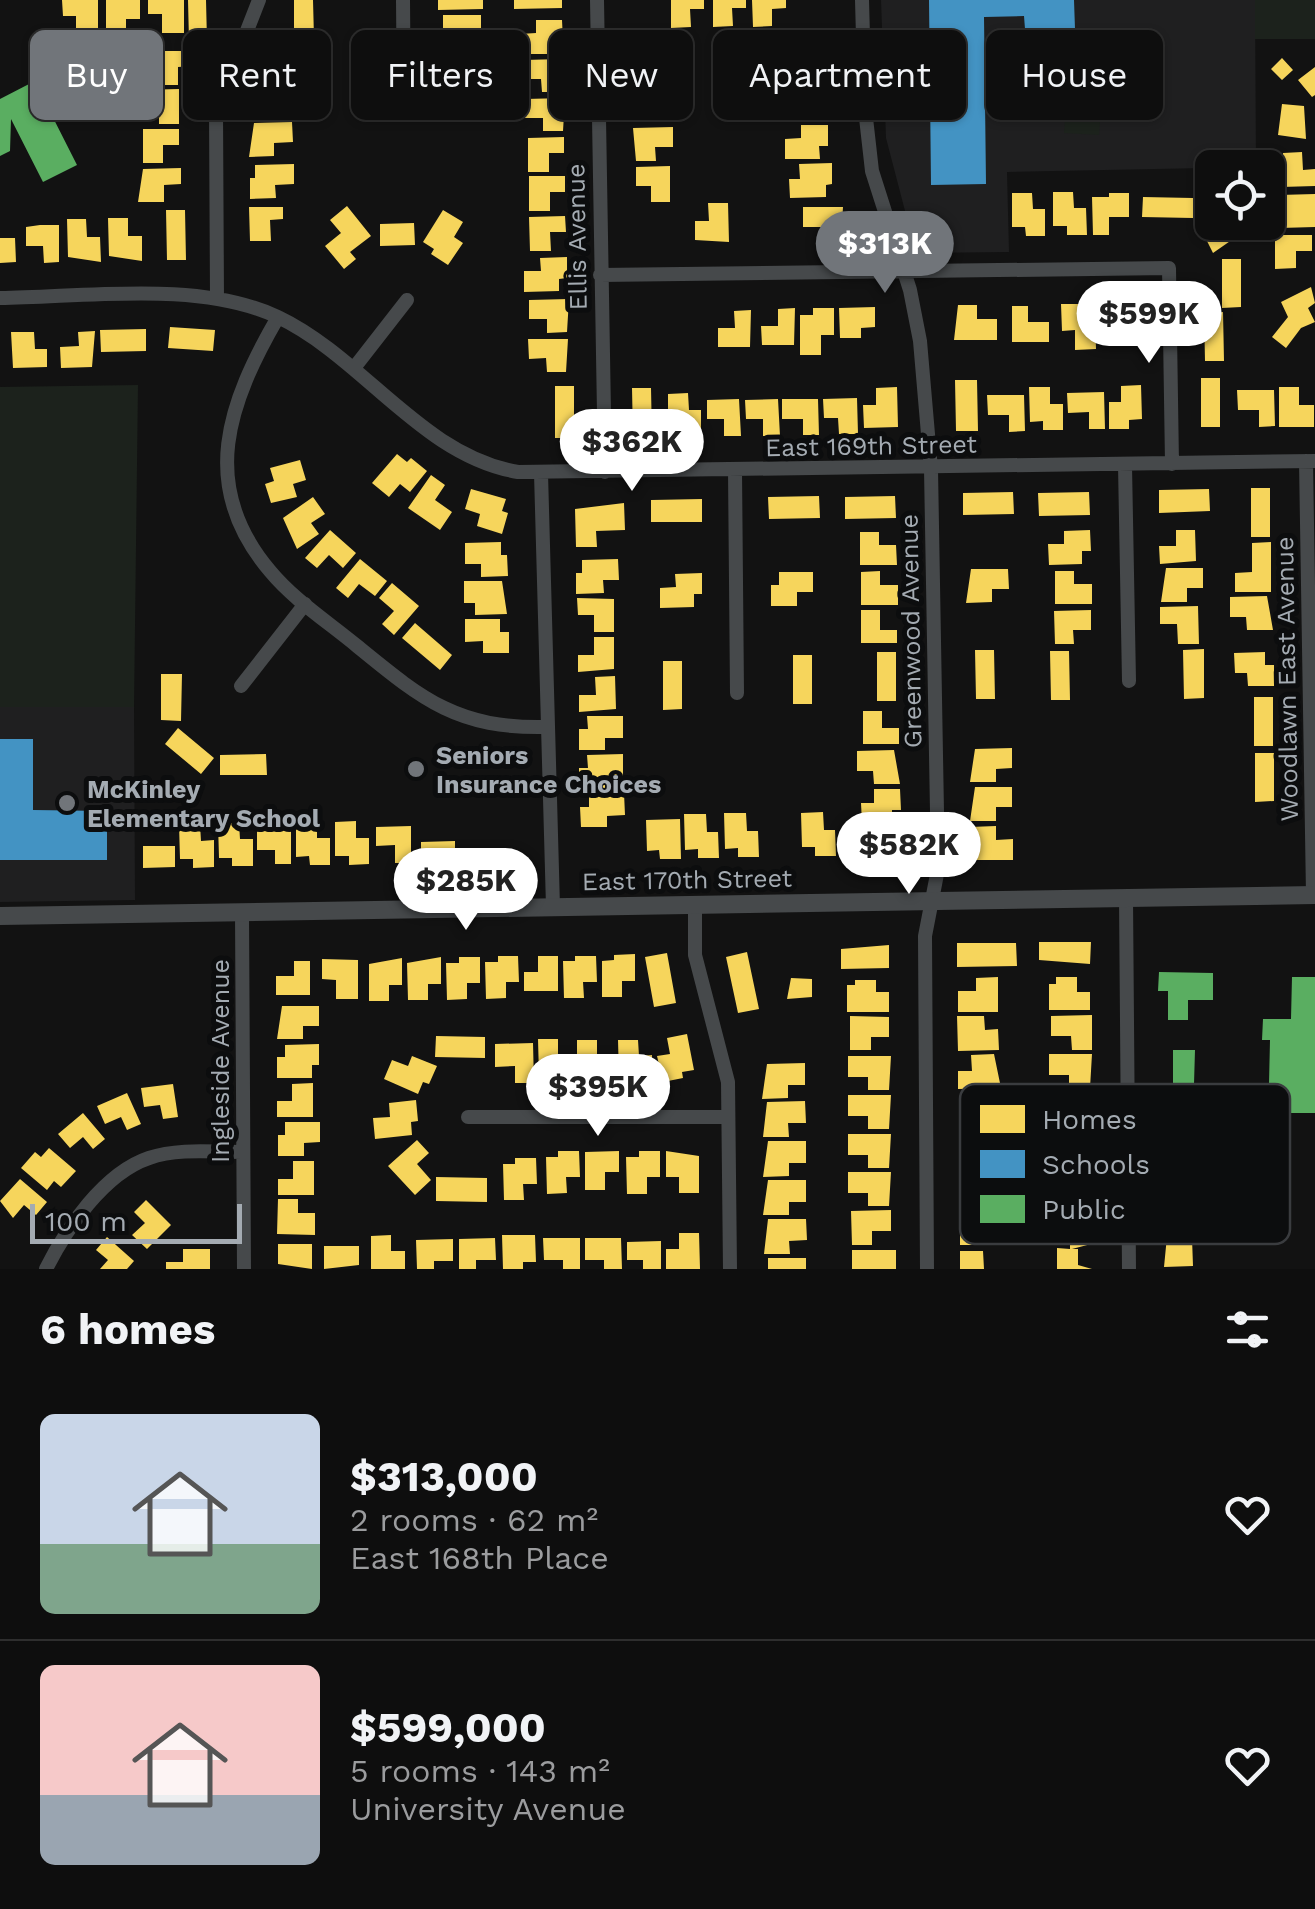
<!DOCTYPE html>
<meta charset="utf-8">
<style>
:root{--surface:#0e0e0e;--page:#171717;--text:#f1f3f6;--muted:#9b9c9e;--line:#2e2e2e;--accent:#71757a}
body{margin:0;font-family:"Work Sans",sans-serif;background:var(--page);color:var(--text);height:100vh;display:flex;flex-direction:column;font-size:38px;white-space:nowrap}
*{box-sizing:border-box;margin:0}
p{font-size:32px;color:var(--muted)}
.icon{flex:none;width:55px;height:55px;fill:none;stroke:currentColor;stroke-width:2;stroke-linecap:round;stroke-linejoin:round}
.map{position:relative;height:1269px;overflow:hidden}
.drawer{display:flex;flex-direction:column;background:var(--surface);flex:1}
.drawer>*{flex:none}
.top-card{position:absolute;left:30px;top:30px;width:1255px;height:90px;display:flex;gap:20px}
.fabs{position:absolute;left:1195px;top:150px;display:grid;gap:20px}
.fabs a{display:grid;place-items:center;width:90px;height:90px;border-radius:15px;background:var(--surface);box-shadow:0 2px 8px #0004,0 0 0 2px var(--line);font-size:50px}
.scale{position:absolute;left:30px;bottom:25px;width:212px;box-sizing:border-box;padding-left:10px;border:5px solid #a4abb2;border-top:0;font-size:28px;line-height:35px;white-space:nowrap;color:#a4abb2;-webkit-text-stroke:8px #0c0d0e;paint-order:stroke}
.price{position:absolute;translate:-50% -85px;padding:0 22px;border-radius:35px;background:#fff;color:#222;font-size:32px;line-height:65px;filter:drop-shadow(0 2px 5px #0008)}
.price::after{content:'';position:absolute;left:50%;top:60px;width:30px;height:22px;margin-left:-15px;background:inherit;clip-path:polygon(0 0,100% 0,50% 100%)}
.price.active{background:var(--accent);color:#fff}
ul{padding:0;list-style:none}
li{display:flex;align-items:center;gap:30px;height:250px;padding:0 40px}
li+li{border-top:2px solid var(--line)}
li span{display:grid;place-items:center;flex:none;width:280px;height:200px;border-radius:15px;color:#555}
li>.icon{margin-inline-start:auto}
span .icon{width:120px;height:120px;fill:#fffc;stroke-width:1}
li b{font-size:42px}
h2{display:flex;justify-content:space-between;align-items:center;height:120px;padding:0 40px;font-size:42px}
.chip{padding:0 35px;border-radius:15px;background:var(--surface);box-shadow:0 2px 8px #0004,0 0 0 2px var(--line);font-size:35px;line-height:90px}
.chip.active{background:var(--accent);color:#fff}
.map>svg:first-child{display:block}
.built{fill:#1f1f20}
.green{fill:#1c221c}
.homes{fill:#f6d55c}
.schools{fill:#4393c3}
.public{fill:#5aae61}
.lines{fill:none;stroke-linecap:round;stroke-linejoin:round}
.minor{stroke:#46494b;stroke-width:14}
.tertiary{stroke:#46494b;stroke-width:18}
.poi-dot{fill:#71757a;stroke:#0c0d0e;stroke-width:4}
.labels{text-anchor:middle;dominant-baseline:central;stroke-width:10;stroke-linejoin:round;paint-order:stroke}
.street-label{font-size:25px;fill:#a4abb2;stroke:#0c0d0e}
.poi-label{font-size:25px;font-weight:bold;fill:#a4abb2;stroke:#0c0d0e;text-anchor:start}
.key{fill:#0c0d0e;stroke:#3a3c3f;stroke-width:2.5}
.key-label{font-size:28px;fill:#a4abb2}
</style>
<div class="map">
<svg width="1315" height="1269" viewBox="0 0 1315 1269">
<rect width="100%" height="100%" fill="#121212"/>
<path class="built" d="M881,0H1255L1256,167L1007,172L1009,252L916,253L886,138Z
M0,707H134L135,900L0,902Z"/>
<path class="green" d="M1255,0H1315V39H1255Z
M1067,94L1102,96L1099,135L1064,133Z
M138,385L134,707H0V387Z"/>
<path class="homes" d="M62,0H98V34L76,35V16H63Z
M106,0H140V19H126V38H106Z
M148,0H184V33H162V14H148Z
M188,0H206L207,41H189Z
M294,0H313L314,38L294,39Z
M438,0H483V9L438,10Z
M514,0H562V8L514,9Z
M671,0H704V9H690L691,27L671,28Z
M713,0H746V8H732L733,26L713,27Z
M752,0H786V8L772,9V26L753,27Z
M443,15H481V34H462V49H438L437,28H443Z
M536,20H562L563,41H554V54H520V34L536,33Z
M671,49L672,69L653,70V84H633L632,50Z
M156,51H194V66L178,67V85H157Z
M1282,58L1293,70L1282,80L1271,69Z
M563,59L562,92H542L541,79H524L523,60Z
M1315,67V95L1312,97L1298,80Z
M179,89V124H159V110H139V90Z
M565,98L563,131H543V118H525V99Z
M1282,104L1304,106L1306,139L1278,135Z
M292,122L293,142L274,143V156L249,157L254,123Z
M801,125H828V146H819L820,159H785V139L801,138Z
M673,127V147H655L656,161H636L633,128Z
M143,129H179V145H163V163H143Z
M564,137V153H549V172H528V138Z
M1302,152L1303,170L1315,169V186L1281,187L1283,153Z
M832,163V184L826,185V197L790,198L789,179H800L799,164Z
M294,164V184L275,185L276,198L250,199V178H255V165Z
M670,166V202H651V186H636V167Z
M181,168V184L164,185V202H138L143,169Z
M529,176H565V192H550V211H529Z
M1053,192H1073L1074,208H1086L1087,235H1067V226H1053Z
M1012,193H1032L1033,209H1045V236H1026L1025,227H1012Z
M1109,193H1129V217H1109V235H1093L1092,197H1109Z
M1315,194V227L1280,228L1279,195Z
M1143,197L1193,198V218L1142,217Z
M708,203H728L729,242L695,240V221H709Z
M347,206L371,236L350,252L356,259L344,269L325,246L341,233L330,220Z
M249,207H283V219L270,220L271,241H250Z
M803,207H843L841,240H821V227H803Z
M1212,207V222H1226L1236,237L1213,253L1196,219Z
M166,210H185L186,260H167Z
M443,210L463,222L454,237L463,243L448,265L431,254L434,249L423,242Z
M565,216L566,232H550L551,251H530L529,217Z
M108,218H128V236H142V261L109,256Z
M67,219H86L87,237H100L101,262L68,257Z
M414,223L415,245L380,246V224Z
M40,225H59V262L44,263L43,246H26V227Z
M1275,235H1312V251H1296V268L1275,269Z
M0,238H15L16,262L0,263Z
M567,257V278L559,279V291L524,292V271H541L540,258Z
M1222,259H1241V307L1222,308Z
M1311,287L1315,303L1308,308L1315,322L1301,328L1286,348L1272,337L1288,317L1281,302Z
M569,299L567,332L547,333V319H529V300Z
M1099,303H1135L1136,342L1115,343V336H1100Z
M1061,304H1081L1082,310H1095L1096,349L1075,350V330L1062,331Z
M958,305H977V319H997V340H954Z
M1012,306H1028V322H1049V342H1012Z
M875,307V327L861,328V338H840L839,308Z
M795,308L794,345H762L761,326H778V309Z
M813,308H834V335H821V355H800V315H813Z
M751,310L750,347H718V328H735L734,311Z
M1223,312L1224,361H1205L1204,313Z
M170,327L215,330L213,351L168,348Z
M146,329V351L101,352L100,330Z
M95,331L92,367L61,368L60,347L79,346L78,332Z
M11,332H34L35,349H47V367L13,368Z
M528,339H568L566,372H547L546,358L529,359Z
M1201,378H1220V427H1201Z
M955,380H977L978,431H956Z
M1141,385L1142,419L1129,420V429H1109V402H1121V386Z
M555,386H574V438H555Z
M897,387L898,427L864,428L863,405H876V388Z
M1029,387H1050V404H1063V430H1043V421L1030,422Z
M1279,387H1299V405H1314V427H1279Z
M632,388H651L652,437H633Z
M1237,390H1274L1275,426L1259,427V410H1238Z
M1104,392L1105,429H1089V412L1068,413L1067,393Z
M688,393L689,410H701V436L682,437L681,428H668V394Z
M987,395H1024L1025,431L1009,432V415H988Z
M857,398L858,434H839L838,418H824L823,399Z
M739,399L741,436H724V419H707V400Z
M778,399L780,436H763V419H746L745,400Z
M782,399H818L819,435H803V419H782Z
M397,454L407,462L411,458L427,471L410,492L400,484L389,497L372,483Z
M300,460L306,480L293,484L297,497L271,503L265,484L274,481L270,468Z
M431,475L445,485L435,500L452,512L440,530L408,508Z
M1251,488H1270V537H1251Z
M471,489L506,499L502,511L508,513L502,534L477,526L480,514L465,509Z
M1209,489L1210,511L1159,513V490Z
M1013,492L1014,514L963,515V493Z
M1089,492L1090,515L1039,516L1038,493Z
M819,496L820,518L769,519L768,497Z
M895,496L896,518L845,519V497Z
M313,497L325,514L311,523L319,534L297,549L283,518Z
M702,499V522H651V500Z
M624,503L625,530L596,531L597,547H576L575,509Z
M330,530L356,553L343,568L329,555L317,568L305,558Z
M1090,530L1091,551H1082V564L1049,565L1048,544H1064V531Z
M1176,530H1195L1196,561L1160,564L1159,546H1176Z
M860,532H879V545H896L897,565H860Z
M501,542V555H507L508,576L481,577V564H465V543Z
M1271,542V592H1235V573L1252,572V543Z
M360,559L387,581L375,596L359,584L348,598L336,588Z
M618,559L619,580H603L604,593L576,594V573H582V560Z
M1166,568H1203V588H1187V602H1161Z
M971,569H1008L1009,589H992V602L966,603Z
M880,571V585H898V605H861V572Z
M1055,571H1074V584H1092V604H1055Z
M779,572H813V592H797V606H771V585H779Z
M702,573V594H694V607L660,608V588L676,587L675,574Z
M464,581H502L507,614L475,615V603H464Z
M392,583L419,606L394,635L382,624L394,611L379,598Z
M1267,596L1273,630H1247L1246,617H1230V597Z
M577,598L614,599V632H594V615H578Z
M1198,606L1199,644H1178L1177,624H1160V607Z
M861,610H880V630H897V643H861Z
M1091,610V630H1073L1074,644H1055L1054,611Z
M465,619H500V632H509V653H483V641L465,642Z
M415,623L452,655L440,670L402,638Z
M594,637H614V669L578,672V655H594Z
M1204,649V698L1184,699L1183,650Z
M975,650H994L995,699H976Z
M1050,651H1069L1070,700H1051Z
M877,652H896V701H877Z
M1265,652V665H1274V686H1248L1247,673H1235L1234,653Z
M793,655H812V704H793Z
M663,661H682V709L663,710Z
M161,674H182L181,721L161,720Z
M615,676L616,709L579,712V695H596L595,677Z
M1254,697H1273V746H1254Z
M863,711H882V728H899V744H863Z
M587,716H623V738H605V750H579V729H588Z
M178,728L214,758L201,774L165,744Z
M1012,748V768L996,769V782H970L975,749Z
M894,750L900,784H874L873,771H857V751Z
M1255,753H1274V801L1255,802Z
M266,754L267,775H220V755Z
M623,754V776L605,777V788H579V768H588L587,755Z
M975,787H1012V807H996V821H970Z
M874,789H900L901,810H892V823H862L861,803H874Z
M624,793L625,815L607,816V827H581L580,807H589V794Z
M823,812L824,830H835L836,856H815V847H802L801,813Z
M724,813H746L747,831H758L759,857H738V848L725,849Z
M684,814H706L707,832H718L719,858H698V849L685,850Z
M680,819L681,859H660L659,850L647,851L646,820Z
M356,821V838H369V864L349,865V856H335V822Z
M296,822H317V838H330V865H310L309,856L296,857Z
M218,823H239L240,839H253V866H232V858H219Z
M179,824H200L201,841L214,840V867L193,868V859H180Z
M411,826V863H395V845L376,846V827Z
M996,826V840L1013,839V860H976L970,827Z
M291,830V864H275V850H257V831Z
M455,841V863H421V842Z
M143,846H175V867L143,868Z
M1039,942H1091L1090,964L1039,960Z
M957,943H1016L1017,966L957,967Z
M889,945V968L841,969V949Z
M747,952L759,1009L738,1013L726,957Z
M667,953L676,1003L654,1007L645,957Z
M635,954V981H622V997H602V961L614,960V955Z
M498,956H518L519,982H506V998L486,999L485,962H498Z
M538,956H558V991H524V972H538Z
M575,956H596L597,982H583L584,998H564L563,961H575Z
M441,957V984H428V1000H408L407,963Z
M459,957H480V983H467V999L447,1000L446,963H459Z
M402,958V985H389V1001H369V964Z
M322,959L358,960V999H336V980L322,979Z
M294,961H310V995H276V976H294Z
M998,977V1012H958V991H976V978Z
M1056,977H1077V992H1090V1010H1049V984H1056Z
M791,978L812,979V997L787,999Z
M855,980H876V992H889V1012H847V985H855Z
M282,1006H319V1026H303V1039H277Z
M1092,1015V1050H1072L1071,1036H1051V1016Z
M850,1016L889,1017V1037H871V1050H850Z
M957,1016H984L985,1030L998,1029L999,1050L958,1051Z
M687,1034L694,1070L682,1072L683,1078L663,1082L657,1056L670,1054L667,1038Z
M436,1036L485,1037V1058L435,1057Z
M538,1039H558V1055H572V1081L539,1076Z
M577,1040H597V1055H610L611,1082H590V1076H577Z
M618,1040H638L639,1056L652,1055V1082L619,1077Z
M533,1043L534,1083H515V1066L495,1067V1044Z
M319,1044V1065H312V1078H277V1057H285V1045Z
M994,1054L1001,1088L958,1089V1071H972L971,1055Z
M1049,1054H1092L1090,1088H1069V1075H1049Z
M412,1056L437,1066L429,1084L423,1082L418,1094L384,1079L392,1060L408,1066Z
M848,1056H891L889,1090H868V1077H848Z
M805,1063V1085H788V1098L762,1099L767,1064Z
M313,1083V1117H277V1101H292V1084Z
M173,1084L178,1117L163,1119L160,1105L144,1107L141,1088Z
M127,1093L141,1124L127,1130L121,1117L105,1124L97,1106Z
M848,1095H891L889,1129H868V1116H848Z
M416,1100L418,1121L411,1122L412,1135L375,1139L373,1118L390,1117L389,1103Z
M805,1101L806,1123H788L789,1137H763L767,1102Z
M83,1113L105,1139L93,1149L83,1137L70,1148L58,1134Z
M285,1122H320V1142L304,1143V1156H278V1135H285Z
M959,1132H983L986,1167H960Z
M848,1134H891L889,1168H868V1155H848Z
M417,1140L429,1153L417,1164L431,1180L415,1195L388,1166Z
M768,1141H806V1163H789V1176L763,1177Z
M49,1148L76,1171L61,1187L54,1181L47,1190L21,1168L35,1152L41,1157Z
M558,1151H579L580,1177H566L567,1193L547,1194L546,1157H558Z
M619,1151V1172H605V1190H585V1152Z
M639,1151H660V1177H647V1194H627L626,1157H639Z
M666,1151L699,1156V1193H679V1177H666Z
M515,1158H536L537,1184H523L524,1200H504L503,1164H515Z
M293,1161H314V1195H278V1179H293Z
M995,1171V1205L959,1206V1190H972V1172Z
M848,1172H891L889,1206H868V1193H848Z
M436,1177L487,1178V1202L436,1201Z
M20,1179L47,1202L36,1215L24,1205L13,1218L0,1201Z
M768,1180H806V1202H789V1215H763Z
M278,1199H298V1213H315V1235L277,1234Z
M146,1200L171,1225L147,1249L132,1235L145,1223L134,1212Z
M891,1210V1231H872V1245H852L851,1211Z
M1050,1210H1093L1091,1244L1072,1249H1078V1265L1092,1269H1057V1248L1070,1249V1231H1050Z
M960,1211H980V1224H1002V1245H960Z
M768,1219H806L807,1240L789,1241L790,1254H764Z
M1168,1226H1199V1238H1192L1193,1266L1164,1267Z
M679,1233H699L700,1269H666V1249H679Z
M391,1235V1251H405V1269H371V1236Z
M502,1235H535L536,1262H523V1269H503Z
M107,1237L134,1261L127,1269H100L108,1260L96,1250Z
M495,1238L496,1260H476V1269H459V1239Z
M543,1238H580V1269H563V1260H544Z
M585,1238H621L622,1269H604V1260H585Z
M453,1239V1261H434V1269H417L416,1240Z
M661,1241V1269H643V1260H627V1242Z
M278,1244H312V1269L278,1264Z
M324,1246H359V1265L324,1269Z
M183,1249H210V1269H166V1262H183Z
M852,1250H896V1269H852Z
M960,1251H983L984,1269H960Z
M768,1258H806V1269H768Z"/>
<path class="schools" d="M929,0H1074L1075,29H1025L1024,16L984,17L986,184L931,185Z
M0,739H33V810L107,811V860H0Z"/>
<path class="public" d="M31,83L37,86L77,165L43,182L11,119L10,151L0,156V99Z
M1159,972L1213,973V1000H1188V1020H1168V991H1158Z
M1292,977H1315V1113H1286V1090L1269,1084L1270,1040H1262L1263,1019H1291Z
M1173,1050H1195L1194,1084H1173Z"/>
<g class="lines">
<path class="minor" d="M403,0L404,113
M597,0L605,472
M862,0L865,109L872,171L910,290L920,341L931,469L938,869L925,936L927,1269
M600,275L1169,268L1172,464
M0,298C86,297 200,280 278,317C364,358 422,456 518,472L1315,461
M217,298L216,110L259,0
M278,317C229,402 197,485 270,571C294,600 328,622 357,646C422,699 457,729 546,727
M354,368L407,300
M1306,461L1313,895
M1125,465L1129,681
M735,470L737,693
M541,473L553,907
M241,686L305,604
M1126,898L1129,1269
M695,905V955L728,1082L730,1269
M242,913L244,1269
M468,1117H728
M46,1269C66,1229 104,1173 149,1158C178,1148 212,1152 242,1152"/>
<path class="tertiary" d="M0,916L1315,895"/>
</g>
<g class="poi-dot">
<circle cx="416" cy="769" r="10"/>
<circle cx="67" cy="803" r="10"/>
</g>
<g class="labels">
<g class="street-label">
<text transform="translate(577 237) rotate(-91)">Ellis Avenue</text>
<text transform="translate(871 446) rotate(-1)">East 169th Street</text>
<text transform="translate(911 631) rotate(-91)">Greenwood Avenue</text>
<text transform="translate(1287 679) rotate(-91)">Woodlawn East Avenue</text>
<text transform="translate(687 880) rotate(-1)">East 170th Street</text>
<text transform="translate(220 1061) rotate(-90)">Ingleside Avenue</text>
</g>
<g class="poi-label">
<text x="436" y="755">Seniors<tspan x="436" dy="29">Insurance Choices</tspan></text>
<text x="87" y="789">McKinley<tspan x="87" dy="29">Elementary School</tspan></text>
</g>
</g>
<rect x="960" y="1084" width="330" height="160" rx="15" class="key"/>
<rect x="980" y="1105" width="45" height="28" fill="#f6d55c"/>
<rect x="980" y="1150" width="45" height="28" fill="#4393c3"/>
<rect x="980" y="1195" width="45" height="28" fill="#5aae61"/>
<g class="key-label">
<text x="1042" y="1129">Homes</text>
<text x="1042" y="1174">Schools</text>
<text x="1042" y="1219">Public</text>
</g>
</svg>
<div class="fabs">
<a><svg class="icon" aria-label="locate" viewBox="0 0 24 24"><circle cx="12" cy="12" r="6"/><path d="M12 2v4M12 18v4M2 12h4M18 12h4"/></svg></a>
</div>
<div class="scale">100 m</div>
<b class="price active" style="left:885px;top:296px">$313K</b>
<b class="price" style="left:1149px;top:366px">$599K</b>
<b class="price" style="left:632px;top:494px">$362K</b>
<b class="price" style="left:909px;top:897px">$582K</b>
<b class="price" style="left:466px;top:933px">$285K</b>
<b class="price" style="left:598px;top:1139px">$395K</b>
<div class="top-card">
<a class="chip active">Buy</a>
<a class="chip">Rent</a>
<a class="chip">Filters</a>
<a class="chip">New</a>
<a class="chip">Apartment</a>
<a class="chip">House</a>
</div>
</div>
<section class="drawer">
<h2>6 homes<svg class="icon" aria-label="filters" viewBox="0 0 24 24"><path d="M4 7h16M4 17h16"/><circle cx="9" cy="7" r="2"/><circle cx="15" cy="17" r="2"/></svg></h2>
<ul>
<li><span style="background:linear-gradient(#c9d6e8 65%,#7fa58c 0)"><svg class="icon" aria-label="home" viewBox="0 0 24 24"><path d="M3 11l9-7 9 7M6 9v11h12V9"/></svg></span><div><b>$313,000</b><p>2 rooms · 62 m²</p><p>East 168th Place</p></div><svg class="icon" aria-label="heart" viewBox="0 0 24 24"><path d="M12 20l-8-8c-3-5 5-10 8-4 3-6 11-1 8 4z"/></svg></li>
<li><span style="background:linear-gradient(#f6c9c9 65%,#9aa5b1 0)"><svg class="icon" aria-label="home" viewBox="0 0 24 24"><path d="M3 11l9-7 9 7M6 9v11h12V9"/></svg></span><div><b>$599,000</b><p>5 rooms · 143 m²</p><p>University Avenue</p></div><svg class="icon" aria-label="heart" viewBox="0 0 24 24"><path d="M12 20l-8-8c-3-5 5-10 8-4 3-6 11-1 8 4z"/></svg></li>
</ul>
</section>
